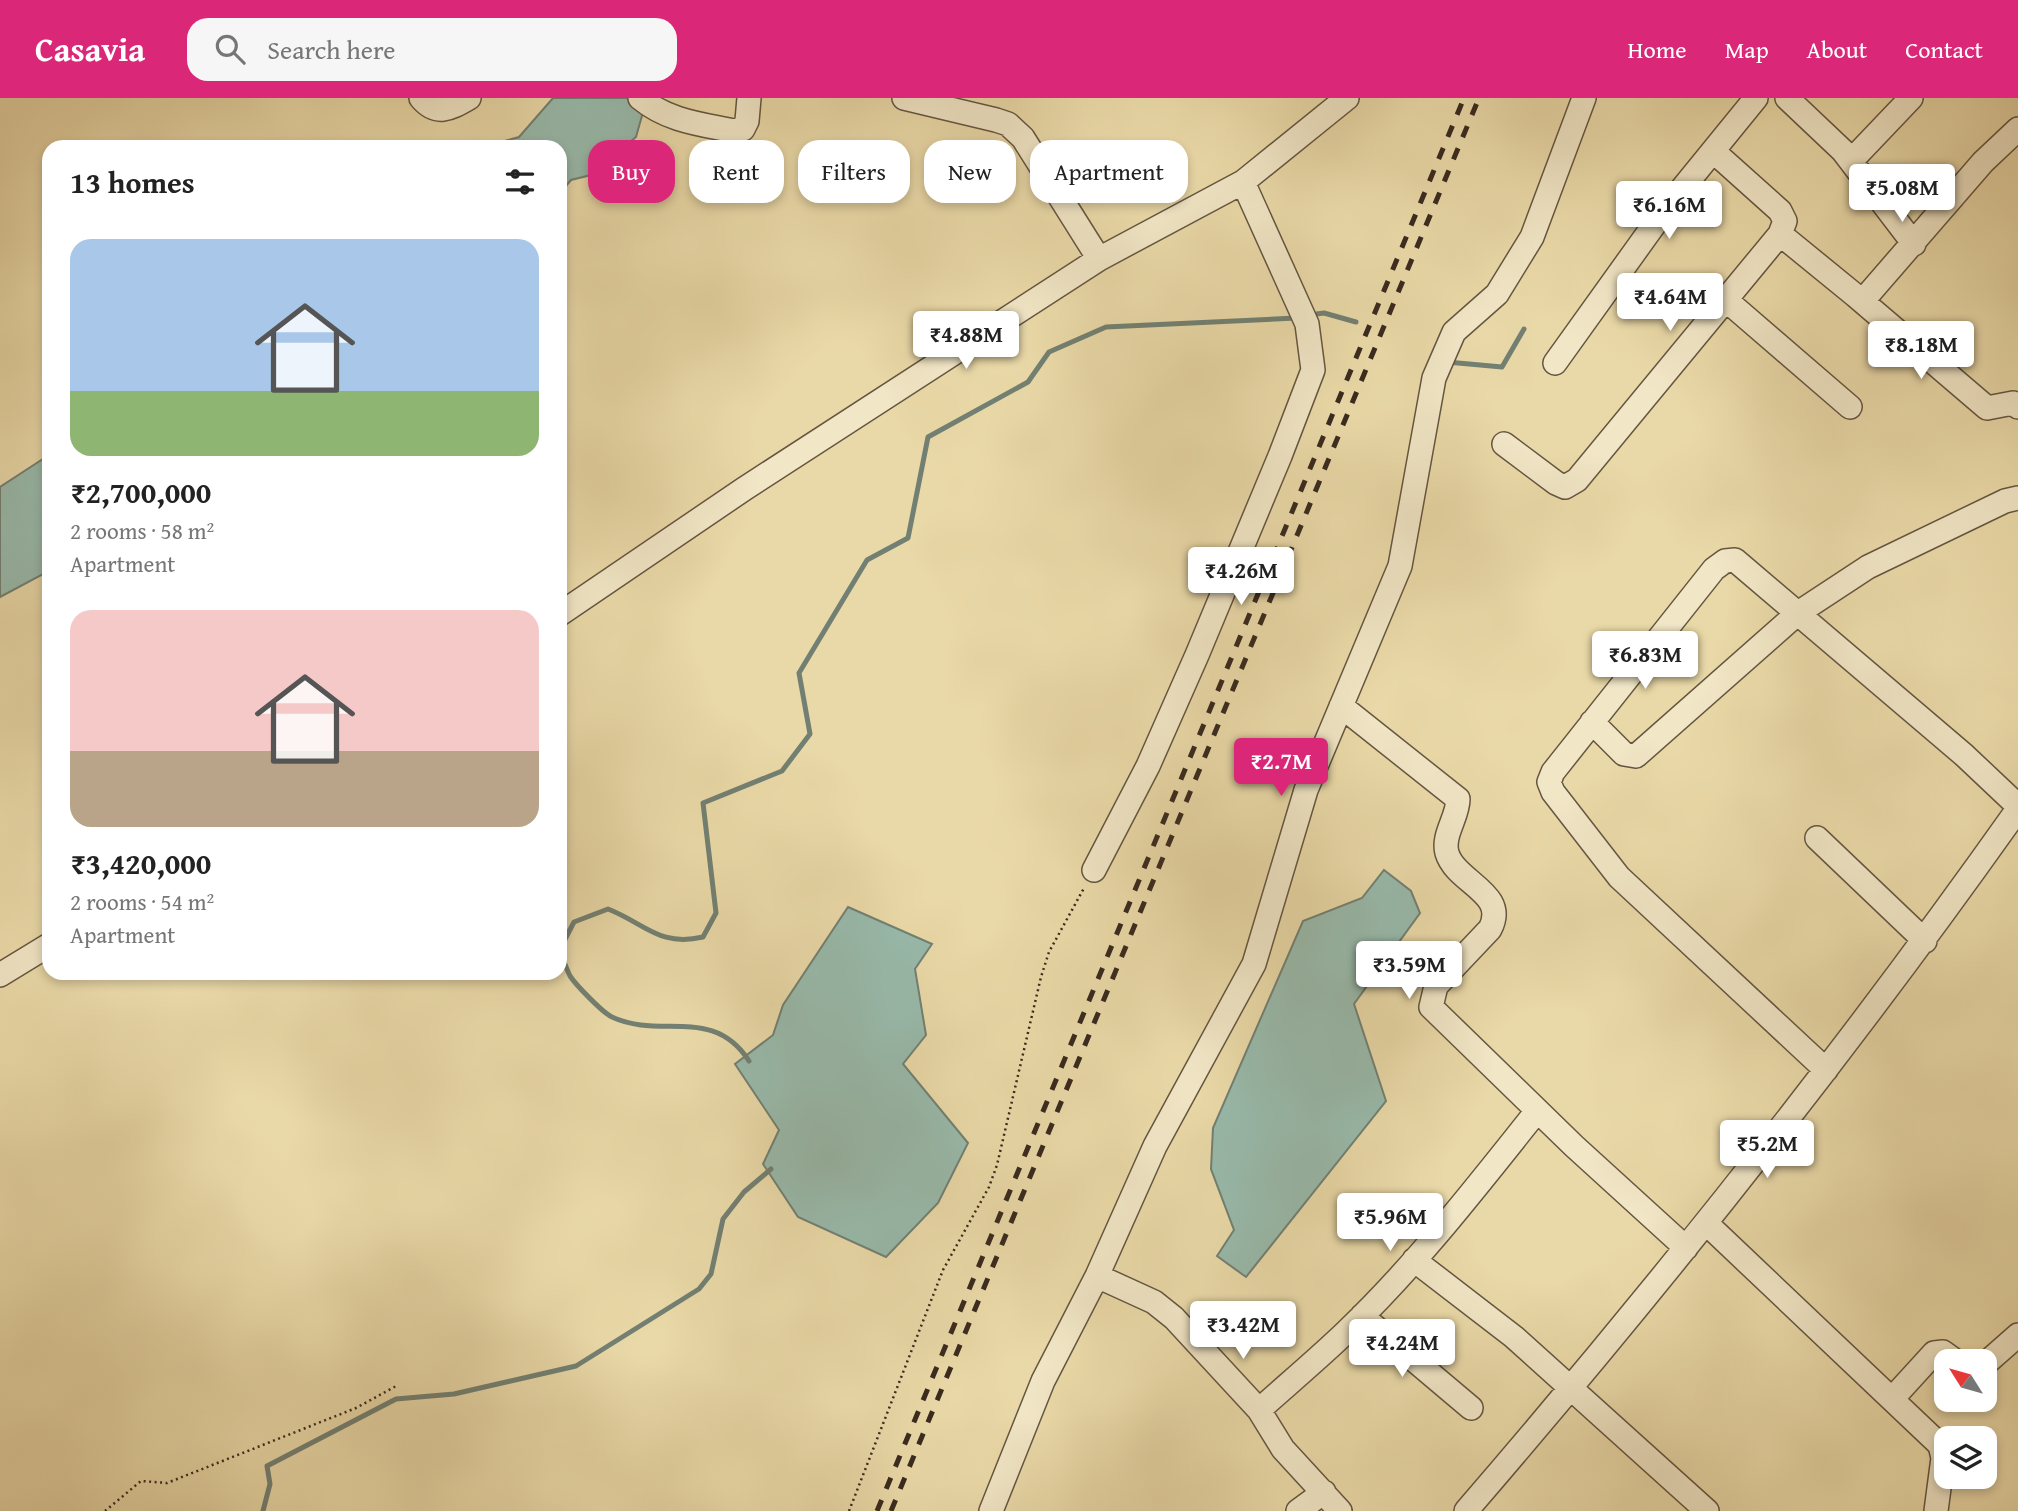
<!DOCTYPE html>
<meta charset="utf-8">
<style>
:root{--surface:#fff;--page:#f6f6f6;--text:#222;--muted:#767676;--accent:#db2777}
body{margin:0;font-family:"Gentium Book Plus",serif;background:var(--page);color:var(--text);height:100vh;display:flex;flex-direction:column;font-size:26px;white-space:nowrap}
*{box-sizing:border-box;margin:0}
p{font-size:23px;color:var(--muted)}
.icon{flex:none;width:38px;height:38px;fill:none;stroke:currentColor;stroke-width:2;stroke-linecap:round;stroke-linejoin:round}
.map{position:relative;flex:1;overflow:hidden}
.details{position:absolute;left:42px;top:42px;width:525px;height:840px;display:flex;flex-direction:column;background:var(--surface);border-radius:21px;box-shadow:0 4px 10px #0003}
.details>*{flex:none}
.banner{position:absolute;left:588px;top:42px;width:665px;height:63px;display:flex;gap:14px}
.needle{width:46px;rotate:307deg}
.buttons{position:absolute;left:1934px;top:1251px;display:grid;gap:14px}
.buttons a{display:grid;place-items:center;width:63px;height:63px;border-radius:14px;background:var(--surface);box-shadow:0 4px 10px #0003;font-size:35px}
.price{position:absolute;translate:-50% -60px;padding:0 16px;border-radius:7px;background:#fff;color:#222;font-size:23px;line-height:46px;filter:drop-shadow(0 2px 4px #0008)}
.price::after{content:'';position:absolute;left:50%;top:42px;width:21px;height:16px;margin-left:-10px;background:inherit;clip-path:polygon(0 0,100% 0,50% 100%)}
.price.on{background:var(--accent);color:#fff}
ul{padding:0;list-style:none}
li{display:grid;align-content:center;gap:14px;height:371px;padding:0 28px}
li span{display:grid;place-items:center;height:217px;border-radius:21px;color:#555}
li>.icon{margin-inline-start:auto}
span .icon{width:126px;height:126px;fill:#fffc;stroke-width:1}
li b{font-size:30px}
h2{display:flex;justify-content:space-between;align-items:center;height:84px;padding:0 28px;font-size:30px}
.chip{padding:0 24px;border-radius:21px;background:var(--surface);box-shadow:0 4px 10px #0003;font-size:24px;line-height:63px}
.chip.on{background:var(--accent);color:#fff}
header{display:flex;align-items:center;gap:42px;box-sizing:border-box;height:98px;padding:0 35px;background:var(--accent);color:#fff}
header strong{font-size:33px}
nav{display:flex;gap:38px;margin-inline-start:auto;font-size:24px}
.search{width:490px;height:63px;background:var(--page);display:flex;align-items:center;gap:18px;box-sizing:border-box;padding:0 24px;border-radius:21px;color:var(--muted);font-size:26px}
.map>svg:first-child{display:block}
.water{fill:#98baab;stroke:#728073;stroke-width:2}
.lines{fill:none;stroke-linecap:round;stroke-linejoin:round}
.stream{stroke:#728073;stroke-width:5}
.minor-casing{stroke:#655641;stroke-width:26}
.path{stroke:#392a1f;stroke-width:2.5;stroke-dasharray:2 3.5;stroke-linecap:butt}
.minor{stroke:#f1e6c6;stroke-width:23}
.rail{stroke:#392a1f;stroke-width:5;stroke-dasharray:12 12;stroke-linecap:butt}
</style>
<header>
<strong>Casavia</strong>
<div class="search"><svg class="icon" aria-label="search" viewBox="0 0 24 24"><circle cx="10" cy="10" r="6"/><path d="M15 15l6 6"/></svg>Search here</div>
<nav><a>Home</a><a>Map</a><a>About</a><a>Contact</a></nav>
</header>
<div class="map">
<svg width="2018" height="1413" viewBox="0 0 2018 1413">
<rect width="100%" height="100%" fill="#ead9a8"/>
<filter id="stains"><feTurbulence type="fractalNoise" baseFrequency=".00286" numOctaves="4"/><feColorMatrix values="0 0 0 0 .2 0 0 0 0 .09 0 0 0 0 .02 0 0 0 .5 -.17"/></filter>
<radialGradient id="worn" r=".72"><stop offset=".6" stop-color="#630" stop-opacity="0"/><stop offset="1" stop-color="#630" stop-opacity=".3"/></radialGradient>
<path class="water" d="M553,0H647L636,39L591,77L571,82L560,95V49H482L519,39Z
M49,357V473L0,499V389Z
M1384,772L1411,793L1420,815L1354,906L1386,1003L1246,1179L1217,1158L1234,1132L1211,1071L1213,1030L1303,823L1362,800Z
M848,809L932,846L915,871L926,937L903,966L968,1045L938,1105L886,1159L798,1119L763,1066L779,1032L735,966L773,937L783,907Z"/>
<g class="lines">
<path class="stream" d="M1309,217L1324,215L1356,224
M1447,264L1502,269L1524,231
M560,851L574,824L608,811C646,826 659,849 703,839L716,815L703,705L782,673L810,636L799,575L867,462L908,440L928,339L1028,284L1049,254L1106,229L1296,220
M560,853C563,861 566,870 570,878C576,887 603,915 612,919C661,942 713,907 749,963
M263,1413L270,1386L267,1368L396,1301L454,1296L576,1268L699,1191L711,1176L723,1121L744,1094L771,1071"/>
<g class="minor-casing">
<path id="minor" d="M421,0C437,19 451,10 469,0
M640,0C668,23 700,26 734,33L743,31L747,23L749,0
M904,0L996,22L1008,26L1023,40L1099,161
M1787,0L1843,53L1914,146
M1851,63L1911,0
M1780,136L1856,198L1866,199L1983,64L2018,31
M1856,198L1987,310L2013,305L2018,309
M1726,202L1850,309
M1555,265L1664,113L1756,0
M1504,346L1556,385L1565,389L1577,382L1780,136L1785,123L1780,113L1713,53
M560,516L744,391L1099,161L1243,84L1347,0
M1341,608L1458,701C1458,719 1442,737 1447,755C1456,785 1509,795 1490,831L1436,888L1431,909L1574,1048L1686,1150
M1592,624L1624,656L1636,658L1798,515L1868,469L2005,403L2018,400
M1817,740L1925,843
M1094,772L1148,668L1197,557L1280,358L1313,272L1307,226L1243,84
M0,877L49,847
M1826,972L1619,779L1553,694L1549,684L1553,674L1714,471L1725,463L1735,462L1964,657L2018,708
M1706,1125L1940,1347L1943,1360L1936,1413
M1414,1162L1514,1239L1707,1413
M1097,1178L1154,1204L1174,1220L1259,1312L1283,1351L1340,1413
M1362,1218L1471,1310
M1984,1267L2018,1237
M1892,1301L1934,1255L1943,1254L1957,1264
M1259,1312C1288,1286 1319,1260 1347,1233C1417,1166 1477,1088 1537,1013
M991,1413L1043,1283L1097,1178L1155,1048L1254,866L1306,692L1400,468L1434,280L1454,234L1497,196L1532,139L1584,0
M1298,1413L1324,1394
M1466,1413C1660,1188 1846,954 2018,711"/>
</g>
<path class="path" d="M105,1413L141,1383L167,1385L356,1310L398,1287
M849,1413L943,1172L989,1089L997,1067L1041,879L1049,854L1084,790"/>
<use href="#minor" class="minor"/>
<path class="rail" d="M877,1413L1464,0
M891,1413L1479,0"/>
</g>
<rect width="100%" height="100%" filter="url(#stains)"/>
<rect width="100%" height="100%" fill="url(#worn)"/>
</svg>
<div class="buttons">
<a><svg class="needle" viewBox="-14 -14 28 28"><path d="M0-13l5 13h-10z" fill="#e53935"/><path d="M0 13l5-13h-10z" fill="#767676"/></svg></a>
<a><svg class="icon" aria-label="layers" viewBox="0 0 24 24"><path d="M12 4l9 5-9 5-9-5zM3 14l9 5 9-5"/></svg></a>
</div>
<b class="price" style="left:1902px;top:126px">₹5.08M</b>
<b class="price" style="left:1669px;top:143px">₹6.16M</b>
<b class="price" style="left:1670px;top:235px">₹4.64M</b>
<b class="price" style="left:966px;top:273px">₹4.88M</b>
<b class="price" style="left:1921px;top:283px">₹8.18M</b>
<b class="price" style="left:1241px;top:509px">₹4.26M</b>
<b class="price" style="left:1645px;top:593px">₹6.83M</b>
<b class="price on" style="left:1281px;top:700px">₹2.7M</b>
<b class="price" style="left:1409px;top:903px">₹3.59M</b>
<b class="price" style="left:1767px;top:1082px">₹5.2M</b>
<b class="price" style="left:1390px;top:1155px">₹5.96M</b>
<b class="price" style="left:1243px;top:1263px">₹3.42M</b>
<b class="price" style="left:1402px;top:1281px">₹4.24M</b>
<div class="banner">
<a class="chip on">Buy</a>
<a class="chip">Rent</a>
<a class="chip">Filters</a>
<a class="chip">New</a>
<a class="chip">Apartment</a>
</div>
<section class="details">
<h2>13 homes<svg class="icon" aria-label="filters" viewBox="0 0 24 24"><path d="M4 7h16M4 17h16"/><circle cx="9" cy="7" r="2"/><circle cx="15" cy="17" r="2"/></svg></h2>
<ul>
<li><span style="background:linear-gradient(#a9c7e8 70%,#8fb573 0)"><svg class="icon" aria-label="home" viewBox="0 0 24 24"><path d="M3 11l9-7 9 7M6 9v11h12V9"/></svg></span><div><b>₹2,700,000</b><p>2 rooms · 58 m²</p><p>Apartment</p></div></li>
<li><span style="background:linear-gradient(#f6c9c9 65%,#b9a48a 0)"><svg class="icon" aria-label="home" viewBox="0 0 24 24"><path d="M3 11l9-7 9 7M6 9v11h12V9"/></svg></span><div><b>₹3,420,000</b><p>2 rooms · 54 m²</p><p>Apartment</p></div></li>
</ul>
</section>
</div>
